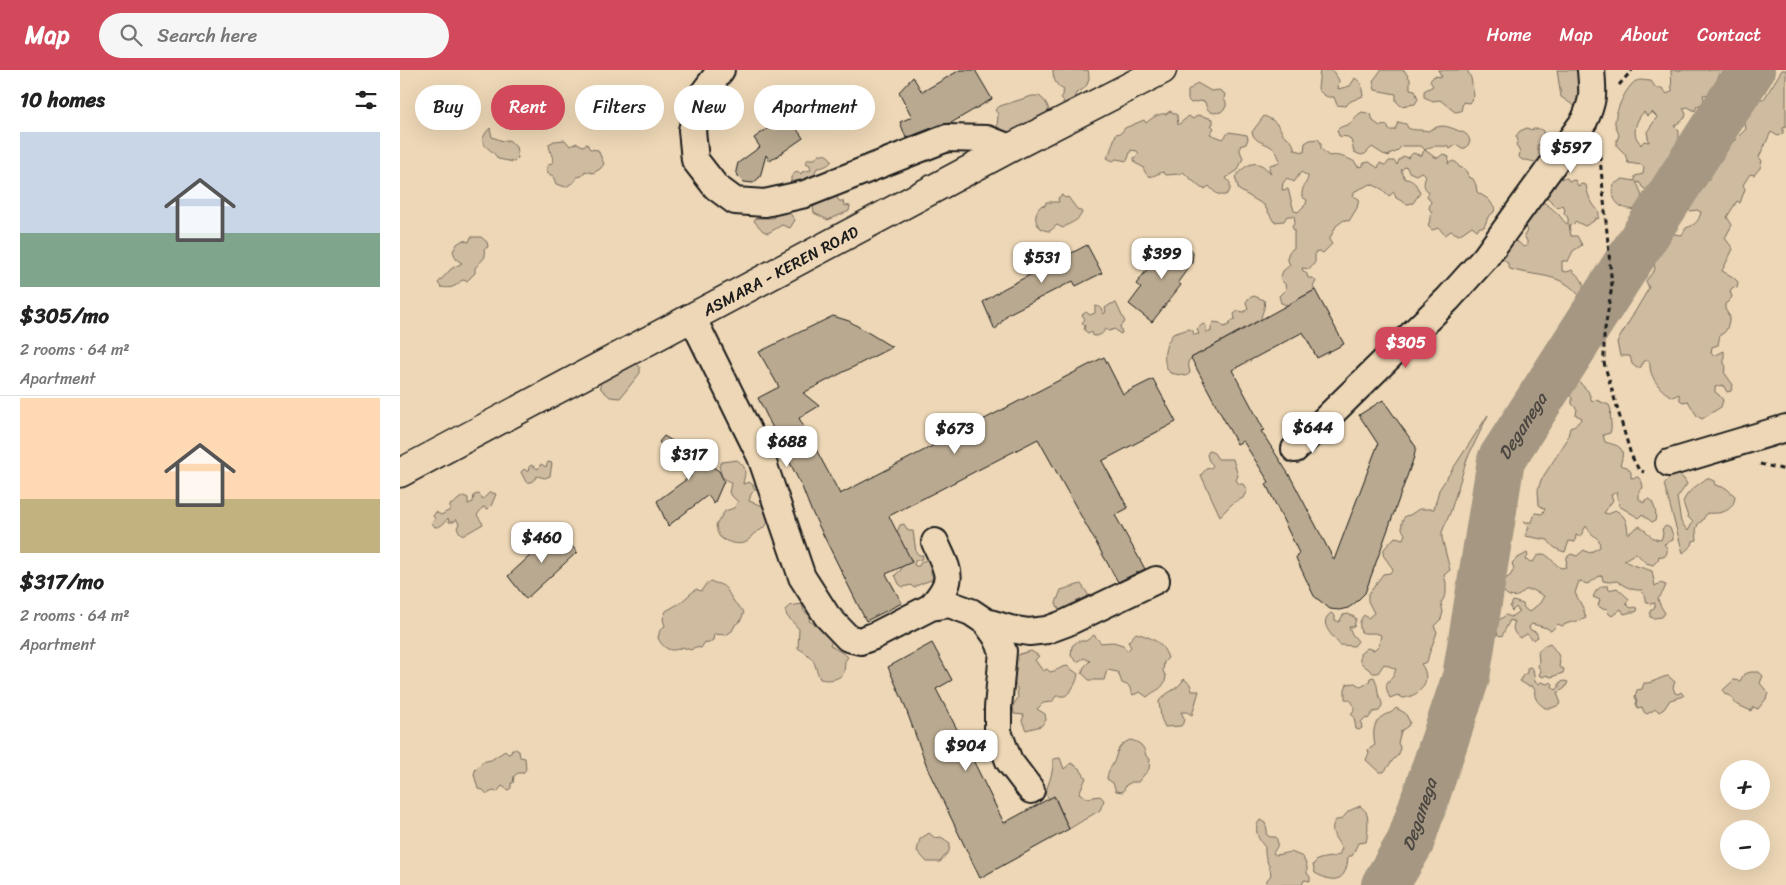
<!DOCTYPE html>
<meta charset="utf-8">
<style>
:root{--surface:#fff;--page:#f6f6f6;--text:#222;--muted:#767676;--line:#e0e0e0;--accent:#d1495b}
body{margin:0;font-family:Sriracha,sans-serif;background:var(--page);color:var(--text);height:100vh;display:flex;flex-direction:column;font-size:19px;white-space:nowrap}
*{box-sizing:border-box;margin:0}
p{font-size:16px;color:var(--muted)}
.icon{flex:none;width:28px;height:28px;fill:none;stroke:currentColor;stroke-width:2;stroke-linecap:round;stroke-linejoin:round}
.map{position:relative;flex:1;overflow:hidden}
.drawer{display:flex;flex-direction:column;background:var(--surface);width:400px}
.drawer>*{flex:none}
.top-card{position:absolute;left:15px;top:15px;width:475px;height:45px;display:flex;gap:10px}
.buttons{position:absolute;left:1320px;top:690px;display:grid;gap:10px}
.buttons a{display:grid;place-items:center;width:50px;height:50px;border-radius:50%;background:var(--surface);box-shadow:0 5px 20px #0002;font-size:25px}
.price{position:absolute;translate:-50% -42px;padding:0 11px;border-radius:10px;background:#fff;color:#222;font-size:16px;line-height:32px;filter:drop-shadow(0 1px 2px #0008)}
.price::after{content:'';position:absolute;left:50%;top:30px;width:15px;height:11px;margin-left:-8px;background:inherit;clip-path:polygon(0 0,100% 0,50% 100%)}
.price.current{background:var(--accent);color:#fff}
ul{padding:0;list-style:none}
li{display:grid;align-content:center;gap:10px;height:265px;padding:0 20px}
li+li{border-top:1px solid var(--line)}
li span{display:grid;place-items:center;height:155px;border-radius:0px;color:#555}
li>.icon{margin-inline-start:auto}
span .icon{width:90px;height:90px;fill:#fffc;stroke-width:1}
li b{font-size:21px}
h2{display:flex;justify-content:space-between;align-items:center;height:60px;padding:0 20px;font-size:21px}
.chip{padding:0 18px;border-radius:22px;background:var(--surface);box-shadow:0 5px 20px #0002;font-size:18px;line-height:45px}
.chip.current{background:var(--accent);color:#fff}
header{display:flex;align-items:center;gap:30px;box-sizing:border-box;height:70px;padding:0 25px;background:var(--accent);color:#fff}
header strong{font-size:24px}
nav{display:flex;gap:28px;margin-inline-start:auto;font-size:18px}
.search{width:350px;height:45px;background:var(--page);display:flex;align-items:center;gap:12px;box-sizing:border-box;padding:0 18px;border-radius:28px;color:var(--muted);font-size:19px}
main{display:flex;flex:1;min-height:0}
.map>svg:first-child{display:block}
.green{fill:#cfbba0;stroke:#766c5e;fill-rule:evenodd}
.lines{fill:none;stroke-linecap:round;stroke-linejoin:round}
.river{stroke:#a59782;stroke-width:48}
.building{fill:#b9a990;stroke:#1c1c1c}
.minor-casing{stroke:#1c1c1c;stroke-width:30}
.highway-casing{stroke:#1c1c1c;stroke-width:31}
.path{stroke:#1c1c1c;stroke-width:3;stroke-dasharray:5 4;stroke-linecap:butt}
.minor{stroke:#edd7b6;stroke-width:26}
.highway{stroke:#edd7b6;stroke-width:28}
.labels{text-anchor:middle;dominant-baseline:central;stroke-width:4;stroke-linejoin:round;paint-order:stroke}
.street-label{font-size:16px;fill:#1c1c1c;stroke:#edd7b6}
.water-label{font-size:18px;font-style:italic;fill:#4c4740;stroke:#edd7b6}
</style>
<header>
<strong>Map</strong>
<div class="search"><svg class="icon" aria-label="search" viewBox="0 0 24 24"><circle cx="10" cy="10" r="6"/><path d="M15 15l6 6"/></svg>Search here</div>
<nav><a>Home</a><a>Map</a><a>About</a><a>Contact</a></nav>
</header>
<main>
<section class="drawer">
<h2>10 homes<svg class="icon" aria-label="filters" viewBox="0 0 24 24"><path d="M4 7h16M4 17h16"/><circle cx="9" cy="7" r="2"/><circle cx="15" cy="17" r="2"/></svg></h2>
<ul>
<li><span style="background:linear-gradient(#c9d6e8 65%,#7fa58c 0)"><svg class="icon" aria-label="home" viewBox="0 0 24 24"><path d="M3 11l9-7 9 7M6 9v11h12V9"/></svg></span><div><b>$305/mo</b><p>2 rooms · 64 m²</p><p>Apartment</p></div></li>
<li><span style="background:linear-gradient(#ffd9b3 65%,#c2b280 0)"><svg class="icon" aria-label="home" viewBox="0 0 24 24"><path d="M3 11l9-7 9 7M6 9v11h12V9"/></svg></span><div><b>$317/mo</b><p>2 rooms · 64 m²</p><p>Apartment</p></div></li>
</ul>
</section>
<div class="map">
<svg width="1386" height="815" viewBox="0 0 1386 815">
<rect width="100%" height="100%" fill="#edd7b6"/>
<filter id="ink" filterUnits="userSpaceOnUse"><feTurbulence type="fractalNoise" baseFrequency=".02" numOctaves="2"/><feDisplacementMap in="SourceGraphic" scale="10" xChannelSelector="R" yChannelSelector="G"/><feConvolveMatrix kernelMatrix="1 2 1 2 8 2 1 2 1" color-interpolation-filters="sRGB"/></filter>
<g filter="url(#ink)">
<path class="green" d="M653,0H688C691,11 687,19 676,23L673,31L669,35L665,34L661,27L664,20C656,16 653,9 653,0Z
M920,0H932L939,10L938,19L950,16L955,8L961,13L963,26L951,31L945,36L937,35L934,27C926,28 923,25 918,19Z
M981,0H1004L1010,9V19L1015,20L1018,29L1015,34L1001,36L996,31V24L975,20L973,11Z
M1038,0H1067L1071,8L1074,26L1069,33L1063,32L1061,41L1055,42L1040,30L1033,31L1024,27V21L1033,16L1030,11L1034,6L1042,7Z
M1157,0H1181L1178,22L1185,24L1179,39L1161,27Z
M1271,0H1320L1316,15V20H1313L1310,24L1303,25L1304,30L1302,34L1297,36L1295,41L1288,37L1283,38L1286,44L1285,48L1274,56L1279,61V73L1269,84L1270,94L1264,103H1259V108L1264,113L1262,117L1247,120L1243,118L1240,113L1236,112C1241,120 1244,129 1239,139C1222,142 1209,131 1214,114L1223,109L1235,111V106L1243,104L1244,98L1242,95L1228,93L1225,84L1217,76V70L1219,65C1218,62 1216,58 1215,54C1214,44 1226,16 1236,11C1240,9 1246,11 1251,11L1256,18H1262L1267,24L1272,21ZM1244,42L1247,46L1252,42L1257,47L1247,62L1249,72L1244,71L1241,75C1240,72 1237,70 1236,67C1233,59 1238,47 1244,42Z
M1382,0H1386V57L1383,58V63L1378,66L1371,62L1359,87L1362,91L1360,98L1354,105L1350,104L1343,115L1345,119L1340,133L1337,131L1327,147L1332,155L1325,168L1333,179L1322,201L1333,207L1338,212L1337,218L1333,217L1330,221L1332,227L1329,231L1325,234V239L1330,247C1327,255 1329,261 1320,265L1318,275L1312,277L1311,283L1314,286L1324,281V293L1326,297L1324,302L1333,315L1331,321L1327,322L1323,315L1315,317V322L1319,325L1323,330L1321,337L1302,349L1297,346L1288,331L1283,332L1280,330L1279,324L1273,327C1262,323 1249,307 1250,294L1248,290L1243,292L1241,297L1237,298L1232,294L1230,286H1220L1217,272L1249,218L1246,211L1255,199C1251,184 1264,172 1274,164L1282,165L1286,158C1295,155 1299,151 1301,142L1297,140L1290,141L1282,134V127L1295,116C1296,111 1295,104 1296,99C1299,90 1308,82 1316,79L1322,83L1327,73L1334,71L1346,59L1344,48L1338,45L1335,40L1341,30L1348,24L1355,25L1359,29H1364Z
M797,13L811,21L819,20L825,24L824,29L826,32V37L821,42C811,44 807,42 805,32L800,31L791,33L788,30V21Z
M632,26H639C645,30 649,36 649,43C635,52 612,73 597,59L598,44L595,40L600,36Z
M770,41L777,45L778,55L789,46L793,49L798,45L813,49V54L811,55L814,58L810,64L823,69L829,62L847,65L848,69L846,74L840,76V81L843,88L838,100L826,108L830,113V120L826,125C818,126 814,122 809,116L805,119L801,118L783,102L779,104L766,105L763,102C753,105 748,112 743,97L735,93L734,88L739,84L737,81L731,80L727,91L716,89L713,91L707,88C711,81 713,72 716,64L721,63L725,58L744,50L746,53C752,48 758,43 766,44Z
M962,42L971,44L973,51L980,56L987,55L989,60H995L998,52L1006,54L1008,58C1014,61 1020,59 1028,61C1041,54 1045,55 1059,61C1065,63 1068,64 1070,71L1067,77L1062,79L1056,75L1050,79L1047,76C1038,77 1033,74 1025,80L1033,86L1038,88L1043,84L1049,87L1048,94L1053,91L1057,93L1059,97L1065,99L1069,107L1073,109L1076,115L1077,122L1088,129L1095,138L1094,142L1088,147L1084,157H1080L1077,160L1072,156L1059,165L1051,161L1045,165L1039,158L1032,160L1028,156L1032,143L1029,138L1031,132L1027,126L1029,122C1022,117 1024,113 1026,105L1021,102L1016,105L1009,102L1006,96L1001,100L1005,109C1013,109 1017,115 1020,123L1013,133L1007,134L996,128L994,122L989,126L982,119L971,114L955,121L953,126L959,129L957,138L949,151L944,150L936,156L929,170L932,174L923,183L919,181L915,182V192L910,199L902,198L903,201L907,204L908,208H913L916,211L913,217L915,220L887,235L881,233L879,226L886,219L885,214L880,209L883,201L890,195L887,188L889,182L894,178V160L892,157L895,152L894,146H887L884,151L874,152L864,135L839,120L835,107C841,100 850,90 861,95C864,96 867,100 871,103L869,99L870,95L880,92C875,68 856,78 852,62L864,46C874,50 879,54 883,65C890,68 893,72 895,80L904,82L905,73L910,70L918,69L921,73V79L929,86C937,84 948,88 955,92L957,96L962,97L964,93L969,92L978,98L980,93L984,95L987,94L989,91H994L997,95L999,90L1004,86L1008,88L1013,83L1022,86L1023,82L1025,80L1021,76H1002L995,83L992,82L989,86L983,84L972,77L965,84L961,85L954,82L951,70L948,67L939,66L937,60C941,56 945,56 949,54C954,50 956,45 962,42ZM901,102L908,106C908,113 901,116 902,127L907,130L906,134L898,142L894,141L888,119L882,120L883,113L887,108L894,112Z
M90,58L92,67L103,71L109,70L116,77L118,88L114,92L98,89C91,76 73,76 90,58Z
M1127,58L1131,60C1136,58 1139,58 1143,61L1145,71L1143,75H1137L1140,88L1139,92C1133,93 1128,89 1122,90L1119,87L1120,82L1116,75L1118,70L1116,66L1120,61Z
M165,70L170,76L177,73L183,76L187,74L190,79L198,80L204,94L200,99L193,103L185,101L182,106L177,107L175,111L166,117L156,114L153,106L147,103V96L153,92C153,85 149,81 149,74L154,71Z
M419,84C425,84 429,85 432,91C429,95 423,98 417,98L415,102V109L395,116L391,113V107L397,101L401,104L402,102L411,100L410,95L406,93L408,89H415Z
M1163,108H1167L1169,111L1175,110L1178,116L1182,114L1186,115C1187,121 1189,129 1193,134C1197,140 1201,142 1198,149L1195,148L1194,151L1185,156L1175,151L1174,154L1169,155L1171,166H1177L1182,175L1173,181L1168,191H1162V201L1167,202L1172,200C1175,204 1182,208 1183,213C1184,218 1182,220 1185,225L1183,229C1178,225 1174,219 1168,215C1153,204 1128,205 1110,199L1107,192L1101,187L1107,173C1114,171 1118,170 1123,177L1127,176V171L1124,166L1127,161L1124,154L1139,130C1146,133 1154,140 1159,145C1163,149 1163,152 1168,154V148L1164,143L1165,138L1162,135L1158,138C1153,134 1150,130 1146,126L1154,111Z
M662,125L665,128L668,127L677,139L682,142C679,152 670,152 663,158L657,155L650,161C635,161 631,144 642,135L645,136L646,132H659L658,128Z
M431,126L437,127L439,131H443L444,135L450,136L449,141L428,150L414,143L413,137Z
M381,140L388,141L395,150L390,158L382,155L368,163L363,161L354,151L356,148H373Z
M71,167H81L87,172L88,177L84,179L85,187L75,198V203L67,211L62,210C55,217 51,219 41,217L38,213L51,199L62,193L56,189L53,181L57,174L63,170L69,172Z
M854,226L864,230C866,238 862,241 861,249L791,288L788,292L790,303L786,306L770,303C761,291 764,276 773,264L789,259L793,261L794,265L799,264L797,259L803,254L806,256V262H811V257L814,252L820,253L824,257L829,255L830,252L835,249L834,244L838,241L844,242L848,239L846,232L849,228Z
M716,233L725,252L720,256L722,263L720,264L715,259L709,261L705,259C703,264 700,266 693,266L692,262L688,263L684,260L685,256L682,253L685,249L682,245L686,242L690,245L695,243V236L700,237L703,240V244L706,242L705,238L711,234Z
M232,294H237L240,297V303L220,328L210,327L201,319L200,314L202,310Z
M1179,312L1188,321L1192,331L1196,330L1209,335L1211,340C1209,348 1213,355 1210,363L1203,365L1205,372C1218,376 1227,376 1220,395L1227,397L1231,402V408L1238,407L1242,412L1243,418L1239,421V429L1244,433L1245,430L1250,429C1255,436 1257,443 1255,451L1252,452L1242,444L1239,448L1219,436L1217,422L1211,425L1213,430L1204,443L1209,444L1215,440C1226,446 1227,452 1228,464L1239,456C1248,460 1250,470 1261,470L1263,464L1262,459L1266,456L1270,458L1273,465V470L1264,474L1267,478V483L1264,487L1259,486L1258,490L1253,495L1246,493L1236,483L1224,490C1231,496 1242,497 1252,501L1255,516L1260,513L1266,515L1263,522L1258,529L1260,535L1265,543L1262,547L1254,548L1250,547V541L1255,537V533L1250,534L1246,531L1242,520C1233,521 1224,516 1217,511L1209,512L1203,511L1202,505C1196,507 1193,512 1187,514L1179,511L1175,523L1183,538L1186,548C1178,552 1170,551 1162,556L1158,554L1151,561L1147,558L1132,554L1129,557L1130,560L1136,562L1138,567L1133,570L1127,564L1120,568C1114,564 1111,558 1115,552L1110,550L1102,566L1098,565L1096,559L1099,550L1106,545L1111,547L1119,541L1116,537L1112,541L1110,537L1113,531L1123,534L1124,538L1129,542L1140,533L1144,526L1133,520H1125C1115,532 1103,527 1100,512L1110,506L1114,499L1112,493L1116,489L1127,483L1128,486L1125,490L1133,492L1137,486L1144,484C1152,488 1154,494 1161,498L1166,497L1167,487L1171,484L1177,486L1184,480L1189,483L1200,477L1199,470L1191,463L1186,456L1180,467L1176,465L1175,472L1169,471L1165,482C1157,480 1152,477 1148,470L1125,466L1129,457L1124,452H1132L1135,443L1142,444L1145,439L1139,435L1138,420L1141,410L1167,370L1170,358L1178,353L1182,348L1176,345L1177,339L1172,334V328L1169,324L1173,316Z
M1088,345L1067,389L1050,443L1042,462V468L1050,500L1044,505L1046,513V524L1041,533L1043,542L1041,549L1034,556L1037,562C1034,572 1029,581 1027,592L1021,594C1033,610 1021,626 1003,628L998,625L990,628C981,609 991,614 996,599L984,594L978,603H973L960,592V584L967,578L974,580L979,575L981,565C973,561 968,565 961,562C959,555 959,551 964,545L968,548L974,543L968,531V525L983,504L990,503L993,499L983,485L984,479L995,467L1003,469L1005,464C1000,457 1001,453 1005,446L1010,445L1019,439H1034L1039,420Z
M809,381L814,383L818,389H833L838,406L836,410L839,414H843L847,420L843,428L833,433L820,446L801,405L806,399L811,398L813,395L809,391L807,385Z
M337,390C348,398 345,402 343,414L349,412L353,415L355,420L351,424L349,431L363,436L370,442C368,456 366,457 355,463C351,465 350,470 346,472C340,476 325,472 320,467C317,463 317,460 316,455L325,441L334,438L338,432L329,423L331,413L322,407L319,396L322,392Z
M148,392L152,393L150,406L145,408L137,406C134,411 131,413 126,412L121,402L124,399L128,402L129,397L131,395L138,399L141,394L146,397Z
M1278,404L1284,409L1287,414L1277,428L1281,452L1288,461L1293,452L1288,447L1283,432C1288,420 1297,416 1307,408L1314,411L1315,415L1326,418L1335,426C1334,442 1320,444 1307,443L1302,451L1298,454L1296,460L1297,470L1293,471L1292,475L1283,483L1264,414L1272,405Z
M90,422L96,424L91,436L88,439L83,437L77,445L83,454L64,465L60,463L57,458L59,454L56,449L54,452H49L48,448C44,453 42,457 35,457L32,453L35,449L33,446L36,442L41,445L50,440V435C56,433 58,428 64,426L68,428V434L73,432L74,425L79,424L83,429Z
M504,454L508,461H513L516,482L519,485H523L522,489L516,490L514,494L515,496H519L521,492L528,489L532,492L531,503L533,507L531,510L518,515L514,518L511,515L503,517L499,514L495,505L501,500V497L494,491L496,465L500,455Z
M312,512C328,516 325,518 333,530C335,534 341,538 344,542L341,550L335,555L332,561L326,565L314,564L313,570L309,573L305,572L301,578L295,577L291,580L282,577C271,584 263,578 258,568L260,560L265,556L263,549L266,541L280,533L296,519L301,521L306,514Z
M681,514L688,524L687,531L664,542L659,540L656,533L661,520Z
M1202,516H1208L1209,520L1217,518L1229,529L1226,534L1231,538L1235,537L1238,539L1236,542H1231L1224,544L1221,539L1212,546L1208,543L1207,538L1203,539L1198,536L1200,530L1193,527L1196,521Z
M402,534L404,541L410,546L409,551L427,561L433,569L430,575C436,580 443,582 448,587L445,591L444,603C438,610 429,611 420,609C412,590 418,591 398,578L399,559L387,546L385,540L389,536Z
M931,543L935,546V550L939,552L943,545L948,544L956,548L954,557H949L952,564L958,571L954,576L940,575C933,566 917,553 931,543Z
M736,563C752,568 762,571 768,588L764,592L763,601L766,607C764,620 756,619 747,627L740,622L733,625L729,616L722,613L718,602L707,600L704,610H689L682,603L684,597L690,591L684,588L677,592L671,586L672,576L678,571H686L694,565L701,573L713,572L723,575L727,581L731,577L728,572Z
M1150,573C1156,583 1162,585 1159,597L1164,599L1163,603L1151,607L1146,605L1143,607L1139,605L1141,601L1138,596L1139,592L1138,582L1143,576Z
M631,581L639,586L635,590L643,601L647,599L650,602C657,601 660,597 667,596L678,604C677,612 672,621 665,626H656L652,632L643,633L637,639L645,644L646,650L641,656L626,660L622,651L624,645L614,644L613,635L618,628L617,618L612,608L613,590L620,584Z
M1130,597L1133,599L1135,612L1138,614L1141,612L1147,614L1150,612L1153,614L1152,617L1156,620L1159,617V613L1164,611L1168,612L1165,618L1157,623L1160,631L1159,635L1152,638H1145C1139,634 1133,628 1135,620L1132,616H1128L1120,611L1123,605L1127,603V598Z
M1351,602H1359L1363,606L1360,613L1368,623L1366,629L1358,639L1353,637L1351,641L1334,633L1332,627L1325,624L1323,620L1334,610L1340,611L1344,604Z
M1268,606L1275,612L1273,617L1275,623L1278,624L1281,622L1284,626L1270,630L1264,639L1259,642L1256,639L1247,644L1244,642L1242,637L1238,638L1236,634L1237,631L1235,627L1237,620L1242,619L1244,613C1252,614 1260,607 1268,606Z
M974,607C977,613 977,616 978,622C979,630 986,633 979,641L973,642L968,649L965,648L961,652L962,658L959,660L956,659L954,647L951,644L954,640C954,633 952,630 945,629V619L947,614L955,613L961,617L969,612L970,608Z
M784,609L790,614L792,621H799L792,645L787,642H781L785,650L781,656L765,657L761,648L759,631C768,620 777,621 784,609Z
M996,638L1005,643L1010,652L1008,656L1001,661L998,673L1000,677L999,684L993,690L984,702H979L966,690L969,683L968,680L975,675C973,665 972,652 983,646C989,642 990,645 996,638Z
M730,670C740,672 744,676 746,686L750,689L749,699L738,712H732L726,715L723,722L716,721L713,713L707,709C708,698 712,698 715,689C718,679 719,675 730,670Z
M112,679H115L119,681L120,687L125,688L126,699L123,703H118L114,706L113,713H111V718L108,720L102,716L97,722L93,721L87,724L83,720L78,719L74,704L76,698L82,692L91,690L105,681L108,684L111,683Z
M660,688L664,699L671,693L680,699L686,708L679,723L687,728L700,726L704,730L700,740L669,759L655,727L649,729L645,723C649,712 654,701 653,689Z
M960,736C961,737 966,741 966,742C969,747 968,766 966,772L958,773L952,786H948C947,810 936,815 915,803L913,795L917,790C924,787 932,788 939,785L942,778C936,769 928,760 936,750C944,750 943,746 948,742C951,739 957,738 960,736Z
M860,750L865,753L867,759L866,764L870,767H876C879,775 877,777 873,783L876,785L891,782L903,787L907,797V803L910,807V811L904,810L902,815H866L867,810L871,805C870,793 864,791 865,777C858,770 853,758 860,750Z
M529,763L535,768L541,767L550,773L549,781L540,792H527L517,781L520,769Z"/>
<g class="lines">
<path class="river" id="s1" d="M985,815L1010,773L1066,607L1101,390L1351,0"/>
</g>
<path class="building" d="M560,0H575L592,29L551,53L542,54L506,68L500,52L512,47L499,22L513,7L522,22Z
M387,45L403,68L370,91L366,85L360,107L353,113L344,112L338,106L336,101L338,93L360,77L354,68Z
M775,172L784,173L791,179L793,183L792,193L778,212L781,215L752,252L729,234L741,218L736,214L753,192L755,194L767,177Z
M687,175L702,203L676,216L673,211L608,244L595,260L583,232L603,219Z
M915,220L944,274L917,288L903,262L832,300L864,360L861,361L891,408L934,490L978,374L959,345L983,330L1016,377L1014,387L965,523L954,534L948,538L939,540L930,539L914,526L896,488L899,483L866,414L869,412L843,371L837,374L791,288Z
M433,246L449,251L492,277L403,323L419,336L399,348L440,424L704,287L723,324L753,309L776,352L702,391L728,438L715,445L745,499L718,512L638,369L489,446L512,492L486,504L502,533L466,551L411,440L402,417L358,328L379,317L359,282Z
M264,366L277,374L287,370L294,373L301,389L319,401L324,411L314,434L308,425L268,456L257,431L291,406L259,372Z
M158,460L177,482L126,529L108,506Z
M532,573L552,610L536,619L570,684L604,753L654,726L669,759L580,808L529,702L503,631L488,597Z"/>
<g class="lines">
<g class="minor-casing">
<path id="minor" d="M321,0L302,25L292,60L295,90L316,117L335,131L365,133L405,124L547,68L587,69L610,78
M292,247L361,387L402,507L427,546L448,568L460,571L474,566L531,537L549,534L571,542L586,552L596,566L603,581L598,638V662L609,691L631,720
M895,379L1048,229L1085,188L1184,51C1194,30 1193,23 1191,0
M1269,393L1386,358
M531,537C556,508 549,504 535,472
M586,552L610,559L629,562L647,560L666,553L756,510"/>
</g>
<g class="highway-casing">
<g id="highway">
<path id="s2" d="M0,403L610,78L762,0"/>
</g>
</g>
<path class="path" d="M1219,15L1232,0
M1199,77L1212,216L1204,265V293L1231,385L1239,400L1244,402
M1360,394L1386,400"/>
<use href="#minor" class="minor"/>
<use href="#highway" class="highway"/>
</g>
</g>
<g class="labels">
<g class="street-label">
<text stroke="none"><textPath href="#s2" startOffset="431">ASMARA - KEREN ROAD</textPath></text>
</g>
<g class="water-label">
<text stroke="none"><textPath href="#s1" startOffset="484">Deganega</textPath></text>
<text stroke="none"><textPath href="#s1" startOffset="79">Deganega</textPath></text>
</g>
</g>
</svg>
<div class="buttons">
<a>+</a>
<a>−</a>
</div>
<b class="price" style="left:1171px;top:104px">$597</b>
<b class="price" style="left:762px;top:210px">$399</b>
<b class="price" style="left:642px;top:214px">$531</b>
<b class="price current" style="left:1006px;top:299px">$305</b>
<b class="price" style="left:913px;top:384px">$644</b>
<b class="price" style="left:555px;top:385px">$673</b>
<b class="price" style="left:387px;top:398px">$688</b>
<b class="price" style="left:289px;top:411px">$317</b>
<b class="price" style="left:142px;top:494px">$460</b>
<b class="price" style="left:566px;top:702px">$904</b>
<div class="top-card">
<a class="chip">Buy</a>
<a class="chip current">Rent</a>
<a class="chip">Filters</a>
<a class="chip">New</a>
<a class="chip">Apartment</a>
</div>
</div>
</main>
